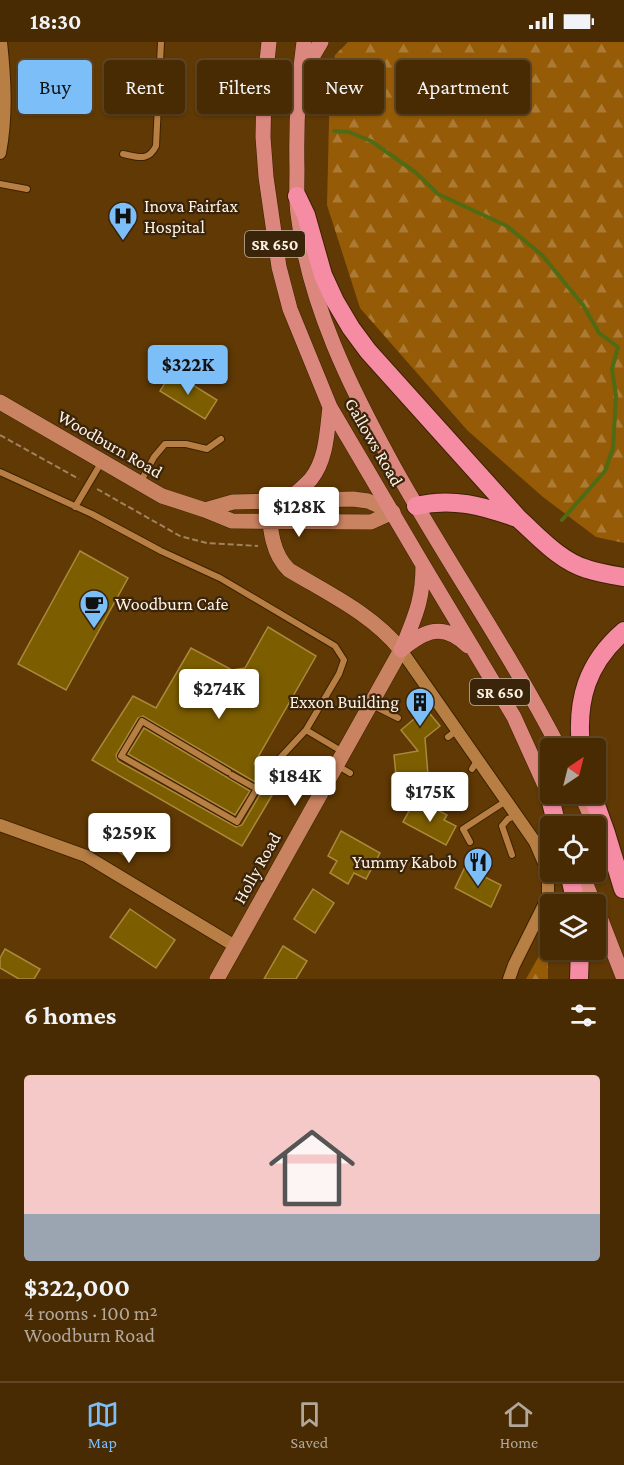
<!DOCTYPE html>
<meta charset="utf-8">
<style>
:root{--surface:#482b03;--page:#523712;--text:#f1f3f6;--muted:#b1a79a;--line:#604725;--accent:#7bbef8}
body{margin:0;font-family:"Crimson Pro",serif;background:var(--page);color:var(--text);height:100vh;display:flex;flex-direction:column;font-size:22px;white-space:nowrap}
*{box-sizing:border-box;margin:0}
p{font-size:20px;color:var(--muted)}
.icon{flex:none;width:33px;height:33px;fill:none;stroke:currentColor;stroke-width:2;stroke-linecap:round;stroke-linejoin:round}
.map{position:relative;height:937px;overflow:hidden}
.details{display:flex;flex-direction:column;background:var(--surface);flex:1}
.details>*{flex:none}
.hud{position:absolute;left:18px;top:18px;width:588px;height:54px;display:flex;gap:12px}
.needle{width:39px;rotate:35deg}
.tools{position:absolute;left:540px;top:696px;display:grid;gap:12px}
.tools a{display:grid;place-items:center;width:66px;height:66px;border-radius:6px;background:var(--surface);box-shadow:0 2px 4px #0004,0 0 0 2px var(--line);font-size:30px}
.price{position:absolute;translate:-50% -51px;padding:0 14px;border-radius:6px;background:#fff;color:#222;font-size:20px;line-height:39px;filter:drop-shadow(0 2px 3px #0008)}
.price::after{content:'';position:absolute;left:50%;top:36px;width:18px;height:14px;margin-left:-9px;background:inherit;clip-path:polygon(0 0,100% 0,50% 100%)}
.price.active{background:var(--accent);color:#111}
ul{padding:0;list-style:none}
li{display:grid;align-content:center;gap:12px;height:318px;padding:0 24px}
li+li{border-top:2px solid var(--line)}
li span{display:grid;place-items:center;height:186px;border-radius:6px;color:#555}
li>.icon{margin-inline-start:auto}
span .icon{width:108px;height:108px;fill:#fffc;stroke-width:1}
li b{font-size:26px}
h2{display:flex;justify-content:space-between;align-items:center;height:72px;padding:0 24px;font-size:26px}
.tag{padding:0 21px;border-radius:6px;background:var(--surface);box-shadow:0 2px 4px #0004,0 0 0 2px var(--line);font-size:21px;line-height:54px}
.tag.active{background:var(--accent);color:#111}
.status{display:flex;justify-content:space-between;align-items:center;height:42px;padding:0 30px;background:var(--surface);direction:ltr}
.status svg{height:16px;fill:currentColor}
.menu{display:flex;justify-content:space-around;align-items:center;height:84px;border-top:2px solid var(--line);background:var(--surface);font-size:16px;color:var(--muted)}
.menu a{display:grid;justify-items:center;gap:3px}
.menu .active{color:var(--accent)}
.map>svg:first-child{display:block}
.forest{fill:url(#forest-firs)}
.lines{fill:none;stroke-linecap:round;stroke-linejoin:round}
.stream{stroke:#506b14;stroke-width:4}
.building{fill:#7c5d00;stroke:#aa893d;stroke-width:1.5}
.lane-casing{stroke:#3d2201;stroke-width:8}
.street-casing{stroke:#3d2201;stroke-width:14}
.secondary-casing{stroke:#3d2201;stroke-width:16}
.primary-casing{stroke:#3d2201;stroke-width:16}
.highway-casing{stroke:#3d2201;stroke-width:20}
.path{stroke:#a0835f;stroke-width:2;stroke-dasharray:6 3;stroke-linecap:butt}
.lane{stroke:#b77f44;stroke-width:6}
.street{stroke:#b77f44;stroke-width:12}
.secondary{stroke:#ca8361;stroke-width:15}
.primary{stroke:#dc877e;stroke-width:15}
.highway{stroke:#f58ca4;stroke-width:18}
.labels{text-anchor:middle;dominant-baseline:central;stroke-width:4.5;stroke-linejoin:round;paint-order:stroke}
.shield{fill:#3a240a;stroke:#c3b4a3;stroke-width:1.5}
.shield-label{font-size:16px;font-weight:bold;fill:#fef1e5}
.poi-label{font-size:18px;fill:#fef1e5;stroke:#3a240a;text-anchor:start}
.street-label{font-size:18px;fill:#fef1e5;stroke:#3a240a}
</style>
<div class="status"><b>18:30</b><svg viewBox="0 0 49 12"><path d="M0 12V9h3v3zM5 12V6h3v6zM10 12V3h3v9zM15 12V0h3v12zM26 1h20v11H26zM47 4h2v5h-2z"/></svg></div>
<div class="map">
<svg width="624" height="937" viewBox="0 0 624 937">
<defs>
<pattern id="forest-firs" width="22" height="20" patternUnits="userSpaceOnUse" patternTransform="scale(1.5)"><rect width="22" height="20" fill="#965b06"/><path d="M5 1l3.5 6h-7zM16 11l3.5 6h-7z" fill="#ab7b36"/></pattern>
</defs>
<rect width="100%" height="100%" fill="#603904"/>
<path class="forest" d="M348,0H624V501L596,495L543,455L467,388L360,266L327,163L330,38L335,13Z
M548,898V937H526Z"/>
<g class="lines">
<path class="stream" d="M334,89L349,90L371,99L415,130L438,152L507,184L542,213L583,263L599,291L618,305L612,327L616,354L613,406L605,429L562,478"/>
</g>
<path class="building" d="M172,330L217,358L205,377L160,349Z
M80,509L128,536L66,648L18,622Z
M268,585L316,614L254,722L263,727L255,740L143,674L138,676L116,713L118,719L236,785L242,783L272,732L281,738L242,804L92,718L133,654L156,666L191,606L232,628L245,626Z
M426,667L440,684L425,696L428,733L414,735V731L396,734L394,713L418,709L401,688Z
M144,686L250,749L235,773L128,712Z
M413,762L423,767L426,762L447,773L444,778L456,784L446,803L403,780Z
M116,777L139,793L125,814L102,798Z
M341,789L380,811L366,837L354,831L348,842L330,831L337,819L328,814Z
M465,825L501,843L491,865L455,846Z
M313,847L334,861L315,891L294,877Z
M130,867L175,898L156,926L110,895Z
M283,904L307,919L296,937H264Z
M5,907L40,927L34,937H19L0,926V916Z"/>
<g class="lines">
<g class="lane-casing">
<path id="lane" d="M123,112C138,115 148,120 156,104L161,0
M0,142L27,147
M0,430L92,472L161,509L220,536L335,604L344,618L339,632L306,688L267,730L237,780L121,714L142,679L228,730
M140,441L154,415L165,402H186L207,407L221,397
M75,465L101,421
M421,661L431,654
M372,663L398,676
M306,688L343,710
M448,695L456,689
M338,724L350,731
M472,727L477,719
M232,733L257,747
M470,800L463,787L506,759
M512,813L502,784L508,777L516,773"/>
</g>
<g class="street-casing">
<path id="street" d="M0,111C7,74 5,37 1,0
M401,608L535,800L548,830V855L514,923L509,937
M0,783L86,814L235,904"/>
</g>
<g class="secondary-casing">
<path id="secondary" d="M0,360L162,454L205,468L232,479L371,480L393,470
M205,468L233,460L353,457L368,459L393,470
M217,937L401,608C372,572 329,552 289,528C271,511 270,484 268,460"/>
</g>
<g class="primary-casing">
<path id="primary" d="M269,0L264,48L263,95L266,135L279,225L290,267L330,365L423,523L514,675L552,759
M304,0C298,42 296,84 297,127C297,142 296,157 298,172C309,263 350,345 394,425C447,520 509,609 559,706
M304,29L321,0
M287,459C295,452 304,445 311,437C327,417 327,388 330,365
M402,607C415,574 423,559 423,523
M401,608C425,588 443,580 468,604
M581,752L595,784
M581,830L594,862
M596,865L624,937"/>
</g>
<g class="highway-casing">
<path id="highway" d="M297,154L306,173L323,233L335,259L351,286L368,309L519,477C539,495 560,519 587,527C599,531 612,533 624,535
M416,464C452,455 483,464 517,476
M581,706C576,658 587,621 624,589
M548,748L557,784
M592,752L606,791L623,847
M569,830L576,862
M579,937L580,908"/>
</g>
<path class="path" d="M0,393L79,437
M97,447L180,494L207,501L258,504"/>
<use href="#lane" class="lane"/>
<use href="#street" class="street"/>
<use href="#secondary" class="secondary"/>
<use href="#primary" class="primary"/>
<use href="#highway" class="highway"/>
</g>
<defs>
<g id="hospital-pin" transform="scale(1.5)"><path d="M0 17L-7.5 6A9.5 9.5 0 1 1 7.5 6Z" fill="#7bbef8" stroke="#3a240a"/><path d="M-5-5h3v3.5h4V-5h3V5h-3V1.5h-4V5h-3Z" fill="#111"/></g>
<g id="cafe-pin" transform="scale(1.5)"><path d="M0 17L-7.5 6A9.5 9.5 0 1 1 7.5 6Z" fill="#7bbef8" stroke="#3a240a"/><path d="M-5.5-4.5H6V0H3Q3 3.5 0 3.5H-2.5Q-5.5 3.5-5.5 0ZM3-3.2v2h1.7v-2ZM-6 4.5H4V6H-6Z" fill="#111"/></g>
<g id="building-pin" transform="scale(1.5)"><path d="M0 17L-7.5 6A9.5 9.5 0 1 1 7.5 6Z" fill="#7bbef8" stroke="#3a240a"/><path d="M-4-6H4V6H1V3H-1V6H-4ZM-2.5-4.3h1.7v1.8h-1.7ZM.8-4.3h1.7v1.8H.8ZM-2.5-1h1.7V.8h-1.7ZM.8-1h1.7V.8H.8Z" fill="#111"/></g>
<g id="restaurant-pin" transform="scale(1.5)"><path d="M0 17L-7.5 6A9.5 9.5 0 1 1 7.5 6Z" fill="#7bbef8" stroke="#3a240a"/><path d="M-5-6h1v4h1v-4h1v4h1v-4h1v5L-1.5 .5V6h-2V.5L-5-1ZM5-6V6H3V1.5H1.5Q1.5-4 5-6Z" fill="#111"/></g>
</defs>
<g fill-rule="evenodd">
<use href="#hospital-pin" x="123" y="174"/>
<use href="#cafe-pin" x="94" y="562"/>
<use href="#building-pin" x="420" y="660"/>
<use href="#restaurant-pin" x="478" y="820"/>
</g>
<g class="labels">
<g class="shield">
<rect x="245" y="189" width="60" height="26" rx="4.5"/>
<rect x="470" y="637" width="60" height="26" rx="4.5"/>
</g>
<g class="shield-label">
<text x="275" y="202">SR 650</text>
<text x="500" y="650">SR 650</text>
</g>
<g class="poi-label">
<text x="144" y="164">Inova Fairfax<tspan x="144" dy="21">Hospital</tspan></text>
<text x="115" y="562">Woodburn Cafe</text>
<text x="399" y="660" text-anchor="end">Exxon Building</text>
<text x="457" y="820" text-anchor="end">Yummy Kabob</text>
</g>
<g class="street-label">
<text transform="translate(374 400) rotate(60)">Gallows Road</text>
<text transform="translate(110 402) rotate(30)">Woodburn Road</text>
<text transform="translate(257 826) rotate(-61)">Holly Road</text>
</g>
</g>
</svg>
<div class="tools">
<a><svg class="needle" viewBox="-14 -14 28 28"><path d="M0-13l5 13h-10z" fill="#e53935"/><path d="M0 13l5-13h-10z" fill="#b1a79a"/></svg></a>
<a><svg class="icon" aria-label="locate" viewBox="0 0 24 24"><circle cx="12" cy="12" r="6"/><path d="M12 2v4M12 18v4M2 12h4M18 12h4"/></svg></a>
<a><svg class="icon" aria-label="layers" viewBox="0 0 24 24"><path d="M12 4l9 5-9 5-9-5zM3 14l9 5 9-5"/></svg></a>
</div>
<b class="price active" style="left:188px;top:354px">$322K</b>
<b class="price" style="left:299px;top:496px">$128K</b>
<b class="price" style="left:219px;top:678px">$274K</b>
<b class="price" style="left:295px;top:765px">$184K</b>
<b class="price" style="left:430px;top:781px">$175K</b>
<b class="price" style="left:129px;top:822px">$259K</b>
<div class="hud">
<a class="tag active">Buy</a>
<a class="tag">Rent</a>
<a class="tag">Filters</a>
<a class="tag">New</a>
<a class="tag">Apartment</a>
</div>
</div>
<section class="details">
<h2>6 homes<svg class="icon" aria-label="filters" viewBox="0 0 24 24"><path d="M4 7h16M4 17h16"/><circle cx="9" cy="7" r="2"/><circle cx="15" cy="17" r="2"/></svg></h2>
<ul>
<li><span style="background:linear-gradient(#f6c9c9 75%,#9aa5b1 0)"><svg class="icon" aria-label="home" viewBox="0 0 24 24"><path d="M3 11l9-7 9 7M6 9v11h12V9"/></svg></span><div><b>$322,000</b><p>4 rooms · 100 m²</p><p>Woodburn Road</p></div></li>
</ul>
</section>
<nav class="menu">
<a class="active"><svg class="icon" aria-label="map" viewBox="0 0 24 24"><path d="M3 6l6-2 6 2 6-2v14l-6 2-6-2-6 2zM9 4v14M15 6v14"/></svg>Map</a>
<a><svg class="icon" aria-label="saved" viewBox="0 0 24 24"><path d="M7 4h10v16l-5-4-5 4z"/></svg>Saved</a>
<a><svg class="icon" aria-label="home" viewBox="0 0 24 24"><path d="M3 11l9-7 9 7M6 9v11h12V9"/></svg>Home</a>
</nav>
